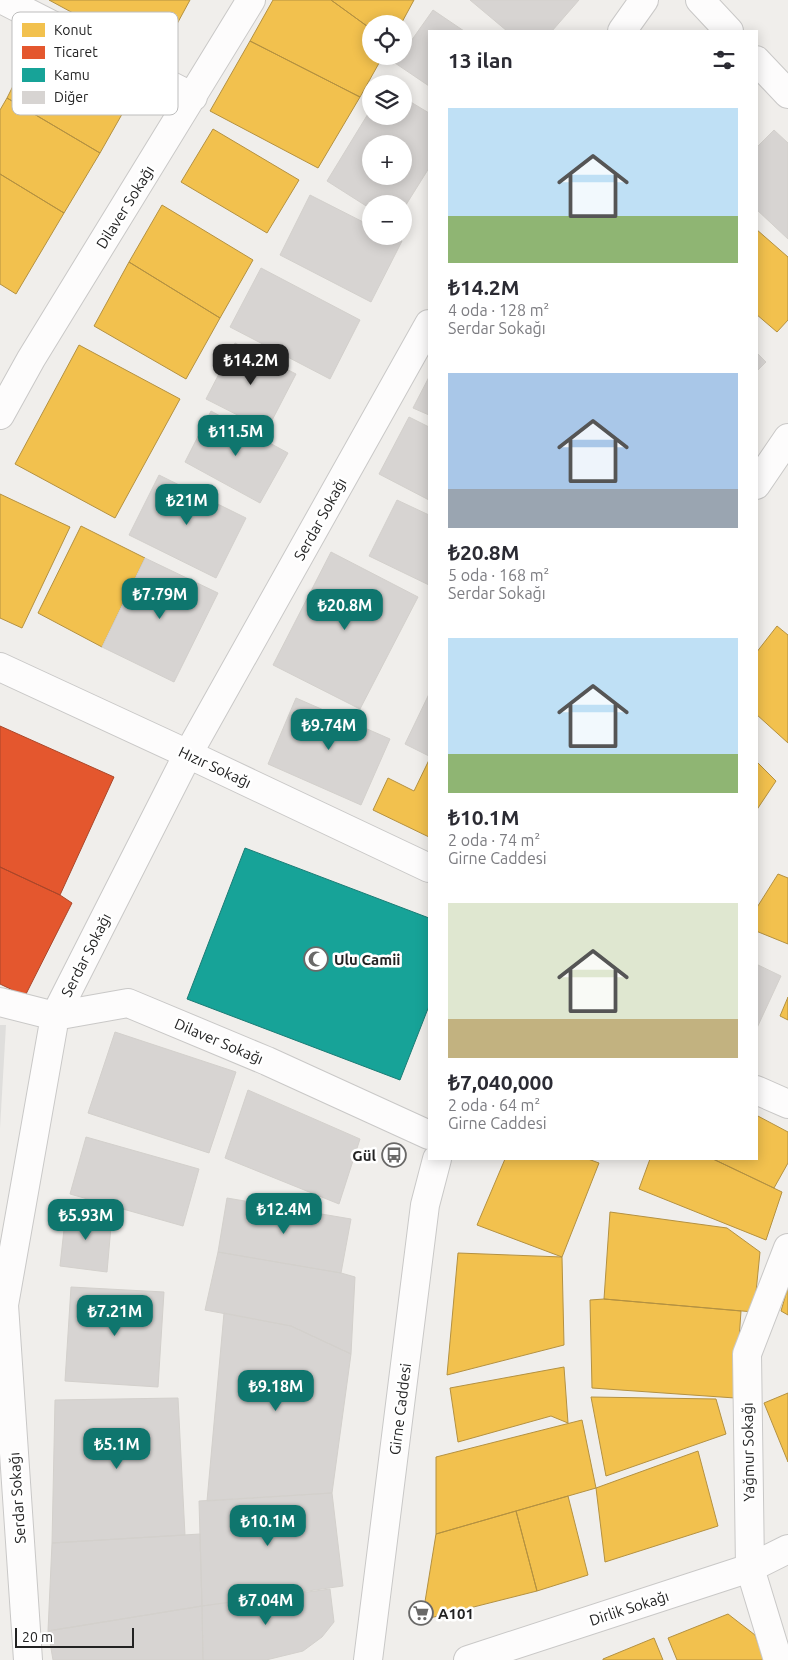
<!DOCTYPE html>
<html lang="tr">
<meta charset="utf-8">
<style>
:root{--surface:#fff;--page:#f2f2f3;--text:#2b2b33;--muted:#7c7c81;--accent:#0f766e}
body{margin:0;font-family:Ubuntu,sans-serif;background:var(--page);color:var(--text);height:100vh;display:flex;flex-direction:column;font-size:19px;white-space:nowrap}
*{box-sizing:border-box;margin:0}
p{font-size:16px;color:var(--muted)}
.icon{flex:none;width:28px;height:28px;fill:none;stroke:currentColor;stroke-width:2;stroke-linecap:round;stroke-linejoin:round}
.map{position:relative;flex:1;overflow:hidden}
.details{position:absolute;left:428px;top:30px;width:330px;height:1130px;display:flex;flex-direction:column;background:var(--surface);border-radius:0px;box-shadow:0 2px 12px #0003}
.details>*{flex:none}
.fabs{position:absolute;left:362px;top:15px;display:grid;gap:10px}
.fabs a{display:grid;place-items:center;width:50px;height:50px;border-radius:50%;background:var(--surface);box-shadow:0 2px 12px #0003;font-size:25px}
.scale{position:absolute;left:15px;bottom:12px;width:119px;box-sizing:border-box;padding-left:5px;border:2px solid #222;border-top:0;font-size:14px;line-height:18px;white-space:nowrap;color:#222;-webkit-text-stroke:4px #fff;paint-order:stroke}
.price{position:absolute;translate:-50% -42px;padding:0 11px;border-radius:10px;background:var(--accent);color:#fff;font-size:16px;line-height:32px;filter:drop-shadow(0 1px 2px #0008)}
.price::after{content:'';position:absolute;left:50%;top:30px;width:15px;height:11px;margin-left:-8px;background:inherit;clip-path:polygon(0 0,100% 0,50% 100%)}
.price.selected{background:#222;color:#fff}
ul{padding:0;list-style:none}
li{display:grid;align-content:center;gap:10px;height:265px;padding:0 20px}
li span{display:grid;place-items:center;height:155px;border-radius:0px;color:#555}
li>.icon{margin-inline-start:auto}
span .icon{width:90px;height:90px;fill:#fffc;stroke-width:1}
li b{font-size:21px}
h2{display:flex;justify-content:space-between;align-items:center;height:60px;padding:0 20px;font-size:21px}
.map>svg:first-child{display:block}
.residential{fill:#dfdedc}
.homes{fill:#f2c14e;stroke:#b49141}
.shops{fill:#e4572e;stroke:#aa472a}
.public{fill:#17a398;stroke:#1a7c75}
.building{fill:#d7d4d2;stroke:#d3d0cc;fill-rule:evenodd}
.lines{fill:none;stroke-linecap:round;stroke-linejoin:round}
.minor-casing{stroke:#c9c8c7;stroke-width:30}
.tertiary-casing{stroke:#c9c8c7;stroke-width:30}
.minor{stroke:#fdfcfc;stroke-width:28}
.tertiary{stroke:#fdfcfc;stroke-width:28}
.labels{text-anchor:middle;dominant-baseline:central;stroke-width:5;stroke-linejoin:round;paint-order:stroke}
.street-label{font-size:15px;fill:#222;stroke:#fff}
.poi-label{font-size:15px;font-weight:bold;fill:#222;stroke:#fff;text-anchor:start}
.key{fill:#fff;stroke:#bdbdbd;stroke-width:1}
.key-label{font-size:14px;fill:#222}
</style>
<div class="map">
<svg width="788" height="1660" viewBox="0 0 788 1660">
<rect width="100%" height="100%" fill="#f0eeeb"/>
<path class="residential" d="M0,1025H6L0,1128Z"/>
<path class="homes" d="M49,0H190L158,59Z
M273,0H331L371,29V56H383L360,97L250,41Z
M331,0H414L401,24H371V29Z
M39,34L138,86L100,153L7,98Z
M250,41L360,97L318,168L210,111Z
M7,98L100,153L64,213L0,174V110Z
M213,129L299,180L267,233L181,182Z
M0,174L64,213L16,294L0,284Z
M162,205L253,260L220,318L129,262Z
M756,229L788,257V320L777,332L756,314Z
M129,262L220,318L186,379L94,326Z
M79,345L180,399L115,518L15,464Z
M0,494L70,527L22,628L0,618Z
M81,526L145,558L102,647L38,613Z
M777,626L788,635V743L756,714V653Z
M429,760V837L373,810L388,778L414,791Z
M756,761L776,781L756,811Z
M778,874L788,878V944L756,931V909Z
M788,997V1020L780,1016Z
M756,1115L788,1132V1163L774,1188L713,1159H756Z
M505,1159H588L599,1163L562,1257L477,1225Z
M650,1159H713L782,1192L766,1240L639,1189Z
M610,1212L727,1228L760,1252L754,1312L604,1299Z
M458,1253L562,1257L564,1345L447,1375Z
M788,1287V1315L781,1311Z
M604,1299L741,1311L735,1398L592,1388L590,1300Z
M564,1367L568,1423L551,1416L458,1442L450,1388Z
M788,1393V1462L764,1403Z
M591,1397L716,1399L726,1434L606,1476Z
M582,1420L596,1488L436,1534V1457Z
M698,1451L718,1526L605,1562L596,1488Z
M568,1496L588,1575L537,1591L516,1511Z
M516,1511L537,1591L422,1620L436,1534Z
M728,1614L755,1635L764,1660H677L668,1638Z
M654,1638L663,1660H603V1659Z"/>
<path class="shops" d="M0,726L114,777L60,895L0,867Z
M0,867L60,895L72,903L25,996L0,984Z"/>
<path class="public" d="M245,848L429,918V1006L400,1080L187,999Z"/>
<path class="building" d="M470,0H579L552,31H507Z
M433,10L464,31H429V86L395,63L400,56H404V51Z
M404,98L429,113V168L404,208V204H371V209L327,181L371,109V116H404ZM371,144H404V176H371Z
M774,130L788,143V239L756,209V148Z
M310,195L371,226V236H392L402,241L371,302L280,255Z
M261,268L360,320L330,379L230,327Z
M235,343L296,374L267,430L206,399Z
M756,352L766,362L756,372Z
M429,377V415L413,408Z
M211,411L288,453L260,503L185,462Z
M409,417L429,427V500L379,474Z
M159,475L246,518L216,578L129,535Z
M397,500L429,515V585L369,556Z
M331,552L418,597L360,709L273,665Z
M145,558L218,593L174,682L102,647Z
M429,694V756L405,744Z
M296,698L390,739L361,805L268,764Z
M756,964L781,976L756,1030Z
M115,1032L236,1072L209,1153L88,1113Z
M248,1090L360,1139L339,1204L225,1158Z
M86,1137L199,1169L183,1226L70,1194Z
M227,1198L351,1219L341,1273L218,1252Z
M66,1211L112,1215L107,1272L60,1266Z
M218,1252L341,1273L355,1277L351,1354L291,1326L205,1310Z
M71,1287L164,1292L158,1387L65,1381Z
M224,1313L291,1326L351,1354L332,1493L207,1501Z
M178,1398L185,1535L52,1543L55,1400Z
M332,1493L343,1586L202,1606L199,1501Z
M200,1534L202,1606L48,1631L52,1543Z
M330,1589L334,1622L322,1637L303,1651L266,1660H203L202,1606Z
M202,1606L203,1660H53L48,1631Z"/>
<g class="lines">
<g class="minor-casing">
<path id="minor" d="M3,0L193,97
M622,31L644,0
M0,415L31,359L251,0
M0,667L188,754L429,868
M0,1002L55,1016L128,1003L267,1061L429,1135
M756,1090L788,1104
M28,1660L4,1305L55,1016L188,754L429,324
M468,1660L750,1568L788,1549
M778,1660L750,1568L747,1354L788,1248"/>
</g>
<g class="tertiary-casing">
<path id="tertiary" d="M700,0L729,31
M756,60L788,94
M756,485L788,438
M368,1660L425,1205L437,1159"/>
</g>
<use href="#minor" class="minor"/>
<use href="#tertiary" class="tertiary"/>
</g>
<defs>
<g id="mosque-ring" transform="scale(1.25)"><circle r="9.5" fill="#fff" stroke="#6a6968" stroke-width="1.5"/><path d="M3.5-4.9A6 6 0 1 0 3.5 4.9A5 5 0 1 1 3.5-4.9Z" fill="#6a6968"/></g>
<g id="bus-ring" transform="scale(1.25)"><circle r="9.5" fill="#fff" stroke="#6a6968" stroke-width="1.5"/><path d="M-5-6H5V4H4V6H2V4H-2V6H-4V4H-5ZM-3.5-4V0h7V-4ZM-3.5 1.2v1.5H-2V1.2ZM2 1.2v1.5H3.5V1.2Z" fill="#6a6968"/></g>
<g id="supermarket-ring" transform="scale(1.25)"><circle r="9.5" fill="#fff" stroke="#6a6968" stroke-width="1.5"/><path d="M-6-5.5h2.5l.6 2H6L4.5 2H-2.5L-4.4-4H-6ZM-1.5 3.2a1.3 1.3 0 1 0 .1 0ZM3 3.2a1.3 1.3 0 1 0 .1 0Z" fill="#6a6968"/></g>
</defs>
<g fill-rule="evenodd">
<use href="#mosque-ring" x="316" y="959"/>
<use href="#bus-ring" x="394" y="1155"/>
<use href="#supermarket-ring" x="421" y="1613"/>
</g>
<g class="labels">
<g class="street-label">
<text transform="translate(125 207) rotate(-58)">Dilaver Sokağı</text>
<text transform="translate(320 519) rotate(-61)">Serdar Sokağı</text>
<text transform="translate(215 767) rotate(25)">Hızır Sokağı</text>
<text transform="translate(86 955) rotate(-63)">Serdar Sokağı</text>
<text transform="translate(219 1041) rotate(23)">Dilaver Sokağı</text>
<text transform="translate(400 1409) rotate(-83)">Girne Caddesi</text>
<text transform="translate(748 1452) rotate(-91)">Yağmur Sokağı</text>
<text transform="translate(17 1498) rotate(-94)">Serdar Sokağı</text>
<text transform="translate(629 1608) rotate(-18)">Dirlik Sokağı</text>
</g>
<g class="poi-label">
<text x="334" y="959">Ulu Camii</text>
<text x="376" y="1155" text-anchor="end">Gül</text>
<text x="438" y="1613">A101</text>
</g>
</g>
<rect x="12" y="12" width="166" height="103" rx="8" class="key"/>
<rect x="22" y="23" width="23" height="14" fill="#f2c14e"/>
<rect x="22" y="46" width="23" height="13" fill="#e4572e"/>
<rect x="22" y="68" width="23" height="14" fill="#17a398"/>
<rect x="22" y="91" width="23" height="13" fill="#d7d4d2"/>
<g class="key-label">
<text x="54" y="35">Konut</text>
<text x="54" y="57">Ticaret</text>
<text x="54" y="80">Kamu</text>
<text x="54" y="102">Diğer</text>
</g>
</svg>
<div class="fabs">
<a><svg class="icon" aria-label="locate" viewBox="0 0 24 24"><circle cx="12" cy="12" r="6"/><path d="M12 2v4M12 18v4M2 12h4M18 12h4"/></svg></a>
<a><svg class="icon" aria-label="layers" viewBox="0 0 24 24"><path d="M12 4l9 5-9 5-9-5zM3 14l9 5 9-5"/></svg></a>
<a>+</a>
<a>−</a>
</div>
<div class="scale">20 m</div>
<b class="price selected" style="left:251px;top:386px">₺14.2M</b>
<b class="price" style="left:236px;top:457px">₺11.5M</b>
<b class="price" style="left:187px;top:526px">₺21M</b>
<b class="price" style="left:160px;top:620px">₺7.79M</b>
<b class="price" style="left:345px;top:631px">₺20.8M</b>
<b class="price" style="left:329px;top:751px">₺9.74M</b>
<b class="price" style="left:284px;top:1235px">₺12.4M</b>
<b class="price" style="left:86px;top:1241px">₺5.93M</b>
<b class="price" style="left:115px;top:1337px">₺7.21M</b>
<b class="price" style="left:276px;top:1412px">₺9.18M</b>
<b class="price" style="left:117px;top:1470px">₺5.1M</b>
<b class="price" style="left:268px;top:1547px">₺10.1M</b>
<b class="price" style="left:266px;top:1626px">₺7.04M</b>
<section class="details">
<h2>13 ilan<svg class="icon" aria-label="filters" viewBox="0 0 24 24"><path d="M4 7h16M4 17h16"/><circle cx="9" cy="7" r="2"/><circle cx="15" cy="17" r="2"/></svg></h2>
<ul>
<li><span style="background:linear-gradient(#bfe0f5 70%,#8fb573 0)"><svg class="icon" aria-label="home" viewBox="0 0 24 24"><path d="M3 11l9-7 9 7M6 9v11h12V9"/></svg></span><div><b>₺14.2M</b><p>4 oda · 128 m²</p><p>Serdar Sokağı</p></div></li>
<li><span style="background:linear-gradient(#a9c7e8 75%,#9aa5b1 0)"><svg class="icon" aria-label="home" viewBox="0 0 24 24"><path d="M3 11l9-7 9 7M6 9v11h12V9"/></svg></span><div><b>₺20.8M</b><p>5 oda · 168 m²</p><p>Serdar Sokağı</p></div></li>
<li><span style="background:linear-gradient(#bfe0f5 75%,#8fb573 0)"><svg class="icon" aria-label="home" viewBox="0 0 24 24"><path d="M3 11l9-7 9 7M6 9v11h12V9"/></svg></span><div><b>₺10.1M</b><p>2 oda · 74 m²</p><p>Girne Caddesi</p></div></li>
<li><span style="background:linear-gradient(#dfe7d0 75%,#c2b280 0)"><svg class="icon" aria-label="home" viewBox="0 0 24 24"><path d="M3 11l9-7 9 7M6 9v11h12V9"/></svg></span><div><b>₺7,040,000</b><p>2 oda · 64 m²</p><p>Girne Caddesi</p></div></li>
</ul>
</section>
</div>
